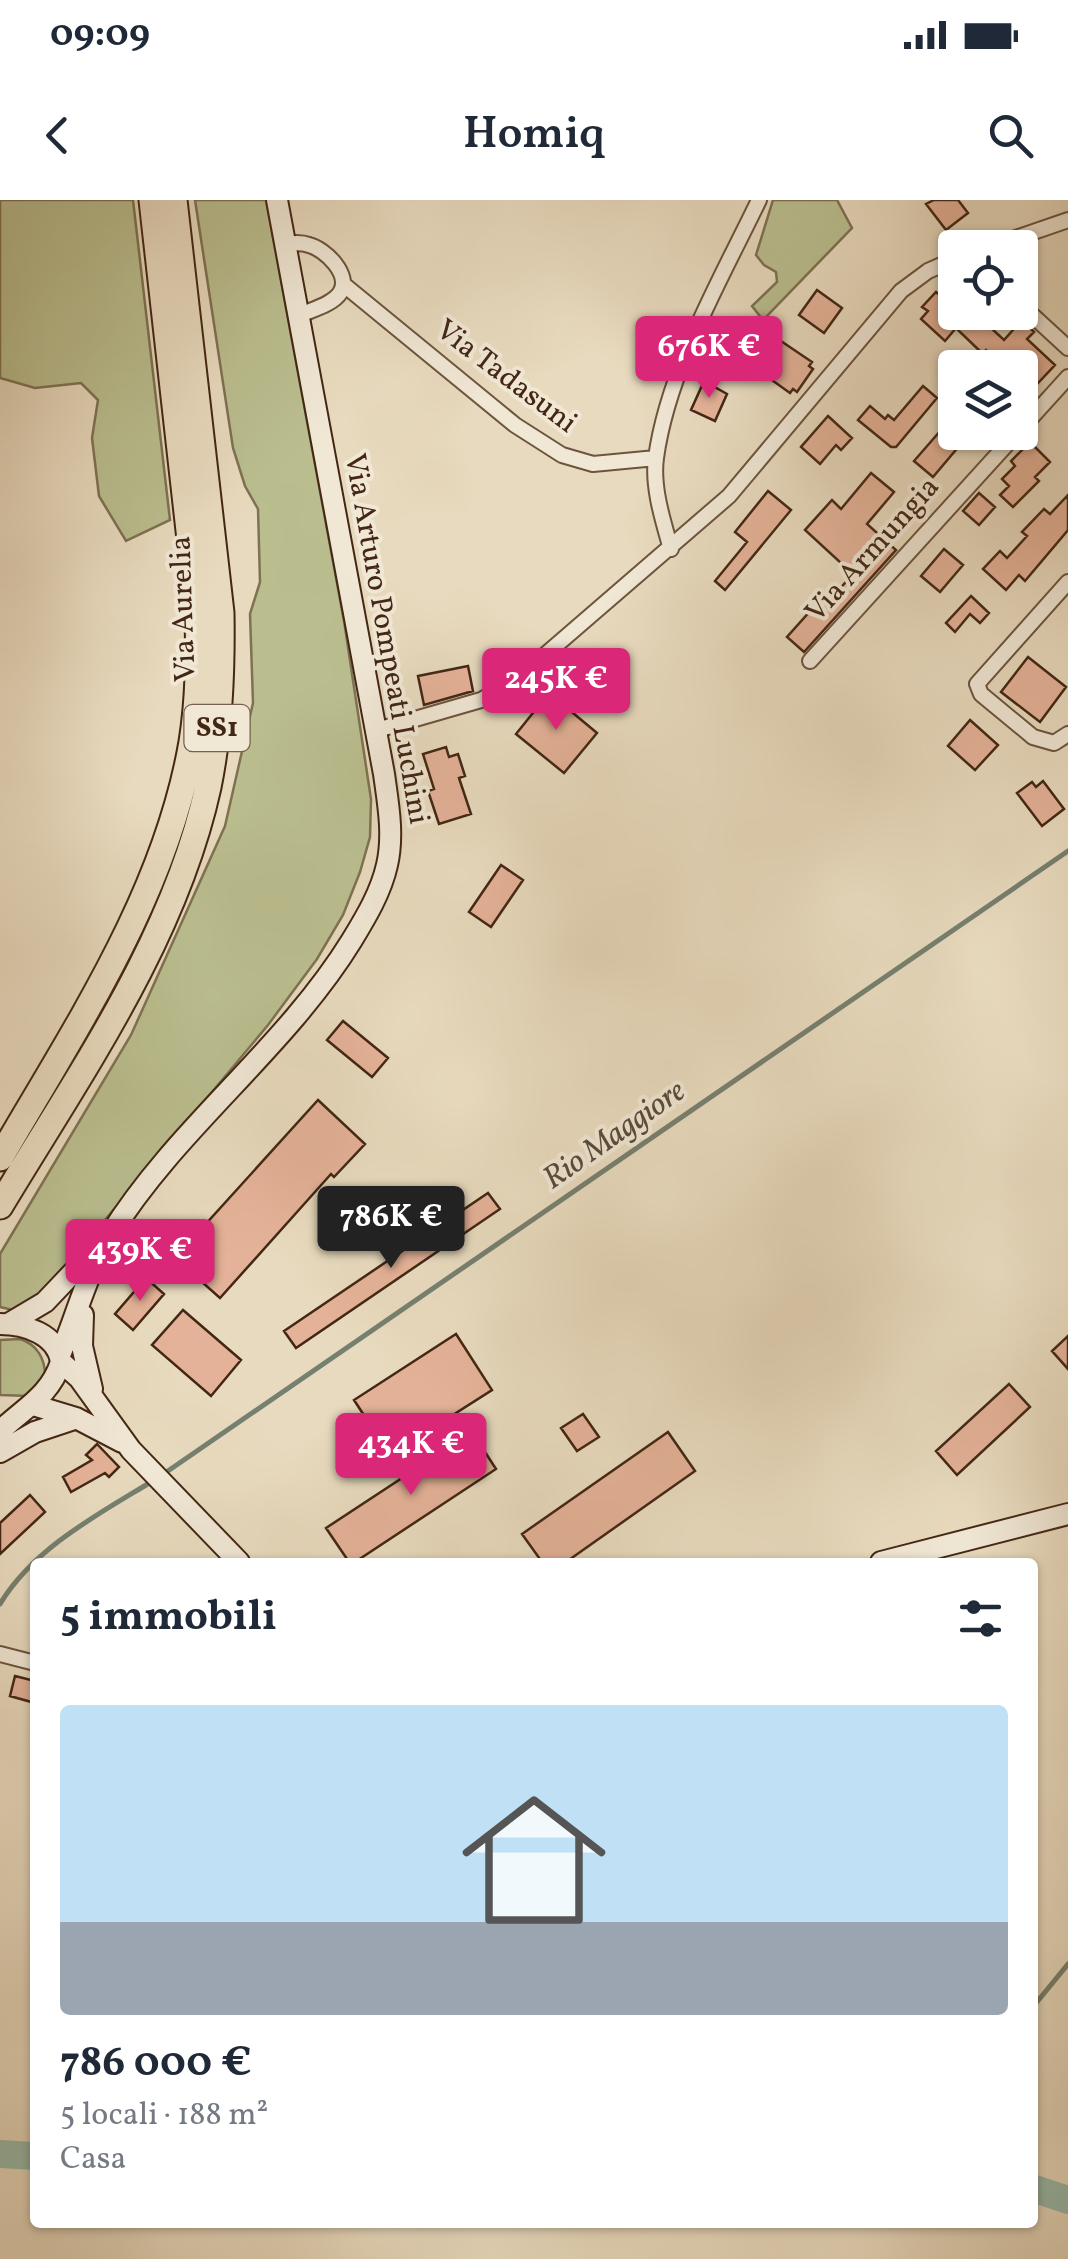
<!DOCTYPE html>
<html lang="it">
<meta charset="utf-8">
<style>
:root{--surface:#fff;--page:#f6f6f7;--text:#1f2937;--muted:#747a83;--line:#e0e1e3;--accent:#db2777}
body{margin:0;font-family:Vollkorn,serif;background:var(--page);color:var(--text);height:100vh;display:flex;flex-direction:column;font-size:38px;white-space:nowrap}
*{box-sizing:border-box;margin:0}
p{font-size:32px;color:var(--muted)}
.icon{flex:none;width:55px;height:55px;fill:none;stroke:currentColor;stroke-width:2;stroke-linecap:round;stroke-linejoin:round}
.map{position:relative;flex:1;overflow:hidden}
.details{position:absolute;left:30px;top:1358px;width:1008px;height:670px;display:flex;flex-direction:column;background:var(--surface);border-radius:10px;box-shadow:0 2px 8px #0004}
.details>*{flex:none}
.controls{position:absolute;left:938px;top:30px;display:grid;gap:20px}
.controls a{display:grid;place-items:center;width:100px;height:100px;border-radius:10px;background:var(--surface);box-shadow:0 2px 8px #0004;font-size:50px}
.price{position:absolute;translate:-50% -85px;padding:0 22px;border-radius:10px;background:var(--accent);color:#fff;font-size:32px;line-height:65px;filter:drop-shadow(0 2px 5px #0008)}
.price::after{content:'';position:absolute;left:50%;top:60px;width:30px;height:22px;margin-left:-15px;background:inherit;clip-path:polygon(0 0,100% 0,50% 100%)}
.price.selected{background:#222;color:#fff}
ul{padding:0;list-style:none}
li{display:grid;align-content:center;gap:20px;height:530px;padding:0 30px}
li+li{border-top:2px solid var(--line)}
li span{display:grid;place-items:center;height:310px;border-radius:10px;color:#555}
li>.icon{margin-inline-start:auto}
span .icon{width:180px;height:180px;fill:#fffc;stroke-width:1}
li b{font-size:42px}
h2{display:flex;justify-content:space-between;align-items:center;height:120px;padding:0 30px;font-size:42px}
.status{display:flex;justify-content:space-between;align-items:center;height:70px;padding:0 50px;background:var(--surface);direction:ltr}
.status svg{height:28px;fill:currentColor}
header{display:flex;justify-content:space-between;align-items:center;height:130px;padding:0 30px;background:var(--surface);font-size:45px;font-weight:600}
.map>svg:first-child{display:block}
.green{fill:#babe8f;stroke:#7e7252;stroke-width:2.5}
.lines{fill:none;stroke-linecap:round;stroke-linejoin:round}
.stream{stroke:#76806f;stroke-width:5}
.river{stroke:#98bbab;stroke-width:28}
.building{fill:#e4b298;stroke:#432714;stroke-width:2.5}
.street-casing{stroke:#6c543e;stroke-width:18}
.secondary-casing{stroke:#432714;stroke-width:24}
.highway-casing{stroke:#432714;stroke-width:29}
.street{stroke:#f0e7d5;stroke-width:14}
.secondary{stroke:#f0e7d5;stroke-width:20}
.highway{stroke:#e8dabe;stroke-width:25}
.labels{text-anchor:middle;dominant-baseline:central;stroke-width:8;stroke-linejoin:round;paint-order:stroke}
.shield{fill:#f0e7d5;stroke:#77614e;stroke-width:2.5}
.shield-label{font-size:28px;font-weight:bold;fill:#432714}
.street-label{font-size:30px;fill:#432714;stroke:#f0e7d5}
.water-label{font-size:32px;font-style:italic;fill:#584c3a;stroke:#f0e7d5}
</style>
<div class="status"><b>09:09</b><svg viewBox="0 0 49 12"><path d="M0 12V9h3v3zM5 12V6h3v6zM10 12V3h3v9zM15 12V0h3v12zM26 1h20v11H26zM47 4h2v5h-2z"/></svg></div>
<header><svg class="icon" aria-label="back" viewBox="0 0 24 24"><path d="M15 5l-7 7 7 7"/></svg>Homiq<svg class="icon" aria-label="search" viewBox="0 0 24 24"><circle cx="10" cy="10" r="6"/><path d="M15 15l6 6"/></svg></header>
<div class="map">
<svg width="1068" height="2059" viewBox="0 0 1068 2059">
<rect width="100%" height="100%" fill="#e8dabe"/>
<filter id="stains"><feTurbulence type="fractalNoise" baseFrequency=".002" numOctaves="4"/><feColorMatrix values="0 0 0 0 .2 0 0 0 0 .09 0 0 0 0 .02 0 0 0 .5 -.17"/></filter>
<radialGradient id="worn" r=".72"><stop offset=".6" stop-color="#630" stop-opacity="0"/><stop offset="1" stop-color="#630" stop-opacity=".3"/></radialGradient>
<path class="green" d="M0,0H133L170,320L126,341L99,296L92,238L98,200L81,183L35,188L0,178Z
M195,0H266L344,421L371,599L370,637L360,672L343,715L317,759L268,825L44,1093L17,1111L0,1107V1054L131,835L225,626L253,503L250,414L260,382L258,309L245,286L233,248Z
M773,0H837L852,28L763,120L752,106L777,82L776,72L764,65L756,55Z
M20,1139C37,1144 45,1159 45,1175L29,1196L0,1195V1140Z"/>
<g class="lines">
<path class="stream" d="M165,1273L1068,651
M0,1404C34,1348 97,1315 151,1282
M1032,1808L1068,1764"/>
<path class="river" d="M0,1954L35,1956
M1032,1988L1068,2000"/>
</g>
<path class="building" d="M934,0H958L968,13L946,30L926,4Z
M817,90L842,108L824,133L799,115Z
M936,92L955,108V112L971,122L977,115L1004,140L1022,120L1034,132L1027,139L1055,165L1020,202V168H1005L986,150L983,154L956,128L945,141L921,119L928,111L922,107Z
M760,127L812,162L809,166L813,169L797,192L793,189L790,193L762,173L758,179L735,164Z
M704,181L727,194L715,221L691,210Z
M923,186L937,198L896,247H891L858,220L870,206L885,219L888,215L894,220Z
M955,214V232H971L933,277L914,261Z
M828,216L852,238L841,250L836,245L820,264L801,247Z
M1030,242L1050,262L1035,277L1039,281L1013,307L1000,295L1009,286L1002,279L1015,266L1011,261Z
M871,273L894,292L867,324L896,350L804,452L787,437L829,390L834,395L853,374L805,330L832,300L841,309Z
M768,291L791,310L725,390L715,381L747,342L735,332Z
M979,293L995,307L979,325L963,311Z
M1068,295V330L1025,381L1019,375L1006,390L983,369L1000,351L1007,358L1027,336L1022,332L1044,309L1050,314Z
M944,349L963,365L940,392L921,376Z
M971,396L989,413L980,423L970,414L955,432L946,423Z
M1028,457L1066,487L1040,522L1001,492Z
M468,466L473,491L424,505L418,476Z
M549,493L597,533L564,573L516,534Z
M970,520L998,545L975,570L948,546Z
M446,547L449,557L458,554L465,576L459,578L471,614L439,624L428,591L434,589L423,554Z
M1043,581L1064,609L1042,626L1017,593L1032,582L1036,587Z
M501,665L523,680L491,727L469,712Z
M343,821L388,858L372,877L327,840Z
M318,900L365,944L334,977L331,974L220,1098L175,1058Z
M488,993L500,1009L296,1148L284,1131Z
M146,1078L164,1094L133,1130L115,1114Z
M183,1110L241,1160L211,1196L152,1145Z
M456,1134L492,1190L390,1255L354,1200Z
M1068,1136V1169L1052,1151Z
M1009,1184L1030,1207L957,1275L936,1251Z
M583,1214L599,1237L577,1251L561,1228Z
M472,1232L496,1269L355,1362H349L326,1328Z
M668,1232L695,1271L566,1362H542L522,1334Z
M97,1244L119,1267L109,1277L105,1273L71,1292L63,1277L92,1260L86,1255Z
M30,1295L45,1312L0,1354V1323Z
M15,1476L35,1481V1503L10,1496Z"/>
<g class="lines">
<g class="street-casing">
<path id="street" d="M285,44C293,43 301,42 309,45C325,49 352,75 340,93C332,105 310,110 298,116
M987,48L1068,20
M343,84L515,225L562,255L593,264L656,258
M1020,104L1068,148
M1020,230L1068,177
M671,349C663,321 652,287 656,258C668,170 721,79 759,0
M1068,382L977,484L981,494L1033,537L1054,543L1068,534
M810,461L1018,232
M377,530L481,500L516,480L729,296L901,91L928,71L955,59
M0,1454L35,1463"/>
</g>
<g class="secondary-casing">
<path id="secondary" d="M83,1115L82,1146L92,1189
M0,1124C25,1124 57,1134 61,1162C50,1196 24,1208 0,1231
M8,1124L45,1102L100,1044
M60,1155C76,1116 88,1071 110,1035C177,927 285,849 352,740C366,717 381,692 387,665C394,635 388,603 384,574L277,0
M61,1162L79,1178L131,1250L239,1362
M33,1205L76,1218L122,1242
M0,1252L35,1232L74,1219
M881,1362L1068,1314"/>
</g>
<g class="highway-casing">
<path id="highway" d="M0,958C76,827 166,694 192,542C199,498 199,455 198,411L152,0
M0,1006C80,873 174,741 208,587C220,529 222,471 221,413L174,0"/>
</g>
<use href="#street" class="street"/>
<use href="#secondary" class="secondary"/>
<use href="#highway" class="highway"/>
</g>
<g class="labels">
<rect class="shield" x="184.5" y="505" width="65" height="46" rx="8"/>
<g class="shield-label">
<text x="217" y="528">SS1</text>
</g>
<g class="street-label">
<text transform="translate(506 177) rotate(37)">Via Tadasuni</text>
<text transform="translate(873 350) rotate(-48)">Via Armungia</text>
<text transform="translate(184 409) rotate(-92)">Via Aurelia</text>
<text transform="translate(386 439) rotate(80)">Via Arturo Pompeati Luchini</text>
</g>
<g class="water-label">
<text transform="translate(615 936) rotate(-35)">Rio Maggiore</text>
</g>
</g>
<rect width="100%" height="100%" filter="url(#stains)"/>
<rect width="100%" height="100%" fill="url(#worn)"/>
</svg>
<div class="controls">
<a><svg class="icon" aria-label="locate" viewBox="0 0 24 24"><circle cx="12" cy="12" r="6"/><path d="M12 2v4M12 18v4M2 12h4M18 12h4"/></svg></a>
<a><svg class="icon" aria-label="layers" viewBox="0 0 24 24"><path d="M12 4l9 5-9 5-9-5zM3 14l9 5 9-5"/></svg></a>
</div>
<b class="price" style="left:709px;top:201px">676K €</b>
<b class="price" style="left:556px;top:533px">245K €</b>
<b class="price selected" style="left:391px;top:1071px">786K €</b>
<b class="price" style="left:140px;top:1104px">439K €</b>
<b class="price" style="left:411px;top:1298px">434K €</b>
<section class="details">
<h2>5 immobili<svg class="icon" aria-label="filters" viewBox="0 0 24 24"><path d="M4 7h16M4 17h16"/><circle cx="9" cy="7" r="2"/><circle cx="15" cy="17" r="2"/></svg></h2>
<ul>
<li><span style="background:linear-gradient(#bfe0f5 70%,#9aa5b1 0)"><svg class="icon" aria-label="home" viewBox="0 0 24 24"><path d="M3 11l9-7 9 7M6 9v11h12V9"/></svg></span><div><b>786 000 €</b><p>5 locali · 188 m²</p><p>Casa</p></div></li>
</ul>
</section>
</div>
